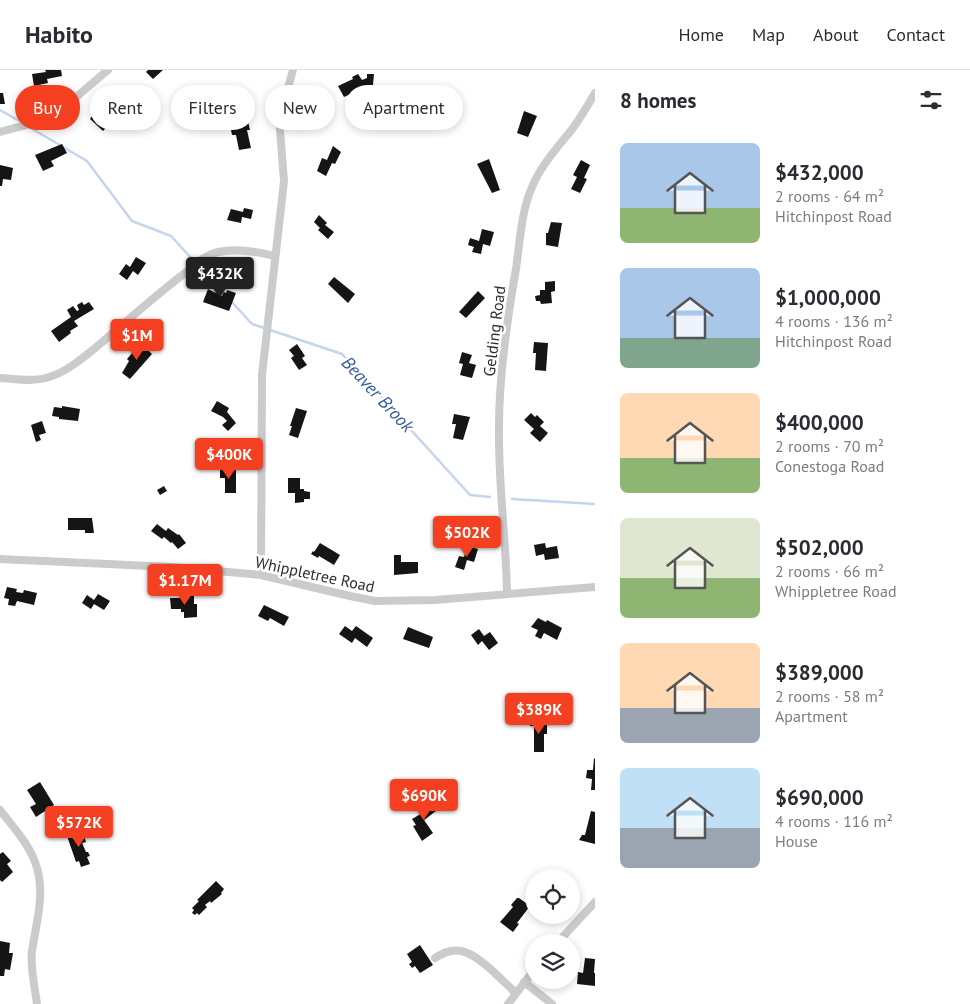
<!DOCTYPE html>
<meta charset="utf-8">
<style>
:root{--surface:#fff;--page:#f7f7f7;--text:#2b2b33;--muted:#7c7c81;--line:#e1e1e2;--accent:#f44021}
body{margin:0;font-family:"PT Sans",sans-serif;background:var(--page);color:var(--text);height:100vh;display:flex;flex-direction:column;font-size:19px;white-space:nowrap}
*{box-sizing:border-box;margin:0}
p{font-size:16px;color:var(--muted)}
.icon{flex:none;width:28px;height:28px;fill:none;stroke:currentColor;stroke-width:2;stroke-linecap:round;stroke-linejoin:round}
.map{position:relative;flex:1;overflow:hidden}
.drawer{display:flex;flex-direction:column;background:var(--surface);width:375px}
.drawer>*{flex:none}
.banner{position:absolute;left:15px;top:15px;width:475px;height:45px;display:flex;gap:10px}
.controls{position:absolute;left:525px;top:799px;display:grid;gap:10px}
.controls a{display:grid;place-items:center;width:55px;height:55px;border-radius:50%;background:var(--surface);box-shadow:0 2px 8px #0003;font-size:25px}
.price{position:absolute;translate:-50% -42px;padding:0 11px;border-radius:5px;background:var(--accent);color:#fff;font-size:16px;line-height:32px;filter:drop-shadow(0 1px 2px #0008)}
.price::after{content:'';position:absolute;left:50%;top:30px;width:15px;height:11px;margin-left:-8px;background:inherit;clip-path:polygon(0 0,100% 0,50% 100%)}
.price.selected{background:#222;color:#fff}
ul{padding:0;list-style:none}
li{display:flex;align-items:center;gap:15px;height:125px;padding:0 25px}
li span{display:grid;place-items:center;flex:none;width:140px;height:100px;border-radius:8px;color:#555}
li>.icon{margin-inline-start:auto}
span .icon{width:60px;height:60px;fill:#fffc;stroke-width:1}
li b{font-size:21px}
h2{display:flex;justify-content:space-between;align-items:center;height:60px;padding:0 25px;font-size:21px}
.tag{padding:0 18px;border-radius:22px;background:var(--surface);box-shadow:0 2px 8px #0003;font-size:18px;line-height:45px}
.tag.selected{background:var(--accent);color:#fff}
header{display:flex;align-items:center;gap:30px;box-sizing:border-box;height:70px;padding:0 25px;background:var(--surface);border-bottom:1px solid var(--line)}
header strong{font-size:24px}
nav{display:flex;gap:28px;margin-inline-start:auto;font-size:18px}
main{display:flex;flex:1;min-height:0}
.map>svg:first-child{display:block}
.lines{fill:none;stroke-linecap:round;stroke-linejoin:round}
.stream{stroke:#c4d5ee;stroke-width:2.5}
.building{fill:#151515}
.minor{stroke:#cbcbcb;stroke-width:8}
.labels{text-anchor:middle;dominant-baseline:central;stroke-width:5;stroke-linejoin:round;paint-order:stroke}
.street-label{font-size:16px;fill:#2e2e2e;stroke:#fff}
.water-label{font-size:18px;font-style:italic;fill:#355b97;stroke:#fff}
</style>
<header>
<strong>Habito</strong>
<nav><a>Home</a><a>Map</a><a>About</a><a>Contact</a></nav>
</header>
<main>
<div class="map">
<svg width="595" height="934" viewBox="0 0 595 934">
<rect width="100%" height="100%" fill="#fff"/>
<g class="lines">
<path class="stream" d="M0,40L25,54
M29,57L87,91L132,151L171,166L225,225
M231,231L252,254L342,284L470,425L490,427
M512,429L595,434"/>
</g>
<path class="building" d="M45,0H61L62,6L47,9L48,13L34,16L32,4L46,2Z
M148,0H163L153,9L146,2Z
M358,4L362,10L367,8V4H374L373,15L365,16L369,24L364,28L359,20L344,27L338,16L353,9L352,7Z
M0,23H3L5,34H0Z
M113,30L125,45L120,50L116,47L103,61L90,49L96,40L101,45Z
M524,41L537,46L528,67L517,63Z
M248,51L250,60H247L251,78L239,80L236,65H232L230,55Z
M62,74L67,83L51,91L54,96L43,101L35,85Z
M333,76L341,82L335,94L332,93L326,106L317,101L322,88L327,90Z
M489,89L500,120L492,123L477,94Z
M581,90L590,95L584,108L587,109L580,123L571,119L577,107L573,105Z
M0,95L13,98L11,110L3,109L2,116H0Z
M244,138L253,140L251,149L242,147L241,153L227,150L231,139L243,142Z
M319,145L327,153L325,155L334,162L328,169L318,160L320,158L314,152Z
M551,152L562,153L558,177L546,175V163H548Z
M482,159L494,162L490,176L483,174L481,184L472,182L474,177L468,175L470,168L479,171Z
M136,187L146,193L138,205L133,201L127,210L119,204L126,194L130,197Z
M334,207L355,224L348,233L328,214Z
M555,211V221L551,222L552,233L541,234L540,231H536L535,226L540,225V220H545V212Z
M208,219L222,226L224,222L226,223L227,220L236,223L229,241L203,232Z
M478,221L485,228L466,248L459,242Z
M82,232L84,235L89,232L94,239L74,251L78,256L70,261L71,263L59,272L51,261L71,247L67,240L73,236L77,241L79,240L77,235Z
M534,272L548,273L546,301L535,300L536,283H533Z
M140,274L143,277L146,275L149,278L147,279L152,284L130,309L122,303L129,291L127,289Z
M297,274L305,286L302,288L307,295L299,300L291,288L294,286L289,280Z
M462,282L472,285L469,293L476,295L472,308L460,305L463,294L459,293Z
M217,331L229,338L227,342L236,353L228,361L222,355L227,351L223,347L211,341Z
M62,336L80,339L78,351L59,349V347L52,346L54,337L62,338Z
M296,338L307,341L298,368L289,365L292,356H290Z
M531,343L535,347L537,345L544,352L540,356L548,363L540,372L530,363L534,359L524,350Z
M454,344L470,347L463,370L453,368L456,354H452Z
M42,351L46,363L39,365L41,370L36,372L31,355Z
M220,399H236V423H225V408H220Z
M288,408H300V419H304V421L310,422V429H304V432L295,433V423H288Z
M164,416L167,421L160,425L157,420Z
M68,448H92L94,463H85V460H68Z
M157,454L166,461L168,458L178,465L179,464L186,473L178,479L172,472L171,473L164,467L162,469L151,461Z
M320,473L340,485L334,495L319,486L318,488L311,484L313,481L314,482Z
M545,473L546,478L557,476L559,488L545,490L544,484L536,486L534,475Z
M467,476L478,479L474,492L467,490L464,500L455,497L459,486L464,487Z
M394,485H401V492H418V503L394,505Z
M7,517L17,519L16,522L23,523L24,520L37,523L34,535L17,531L15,536L8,535L9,529L4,528Z
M98,524L110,531L104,540L94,534L91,539L82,533L87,525L94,530Z
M194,525V534H197V547L184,548V542H181V539H171L170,528H181L180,526Z
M264,535L289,547L284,556L270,548L268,551L258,546Z
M538,548L546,552L547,550L562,558L557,570L544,563L541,569L535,566L538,560L531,557Z
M345,556L352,561L356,556L373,568L367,577L355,568L352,573L339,564Z
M408,557L433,567L429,578L403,569Z
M479,559L484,566L490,562L498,573L489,580L482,571L478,575L471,565Z
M535,650H547V664H544V682H534V656H530V652H535Z
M594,688L595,689V720H591L592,709L586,708L587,700H593Z
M40,712L54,735L36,747L30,737L36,734L27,720Z
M428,730L436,741L424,750L433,763L422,771L413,756L416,755L412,749L424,742L420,736Z
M591,741L595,742V774L579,770L582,765H585Z
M82,760L86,772L82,773L86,782H88L90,786L87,787L90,794L81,797L79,791L76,792L67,766Z
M3,782L11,791L7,794L13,802L2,812L0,810V784Z
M216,811L224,819L221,823L222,824L211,833L210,831L205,835L207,837L199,845L197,843L195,845L192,843L194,840L192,838L199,831L197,830Z
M517,828H519L530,836L517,853L519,854L513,862L500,852L513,837L511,835Z
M0,871L10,873L9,883H13L10,900L5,899L4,906H0Z
M420,875L433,895L420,903L415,896L412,898L409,894L412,892L407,884Z
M585,888L595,889L594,903H595V916L577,914L578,902L583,903Z"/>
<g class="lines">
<path class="minor" d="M0,62L34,53L56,44L108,0
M0,308C15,309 31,312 46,308C66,303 84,287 100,274C128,250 156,225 185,203C195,195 205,185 218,182C237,178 255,181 274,186
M0,489L172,497L261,505L350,526L375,531L435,530L595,517
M261,505L262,305L284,111L280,60V46L293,0
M507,523C506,468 498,412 499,357C499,304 507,250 516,199C520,172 521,142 532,117C541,95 558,77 573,58C581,47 588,35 595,23
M0,740C14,758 31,776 37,798C45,826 36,853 32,881C30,899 35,917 37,934
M558,872L595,832
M435,888C443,883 451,879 461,881C479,884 502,911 516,923
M524,912L552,934
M508,934L534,900"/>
</g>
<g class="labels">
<g class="street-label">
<text transform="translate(494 261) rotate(-83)">Gelding Road</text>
<text transform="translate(315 504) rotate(12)">Whippletree Road</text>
</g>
<g class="water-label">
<text transform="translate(378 324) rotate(47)">Beaver Brook</text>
</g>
</g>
</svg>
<div class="controls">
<a><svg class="icon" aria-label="locate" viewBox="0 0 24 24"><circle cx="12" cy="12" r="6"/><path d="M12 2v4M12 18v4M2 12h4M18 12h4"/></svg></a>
<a><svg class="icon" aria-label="layers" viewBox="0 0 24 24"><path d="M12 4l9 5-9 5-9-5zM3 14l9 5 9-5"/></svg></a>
</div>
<b class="price selected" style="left:220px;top:229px">$432K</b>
<b class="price" style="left:137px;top:291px">$1M</b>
<b class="price" style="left:229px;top:410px">$400K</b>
<b class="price" style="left:467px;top:488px">$502K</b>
<b class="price" style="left:185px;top:536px">$1.17M</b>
<b class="price" style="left:539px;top:665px">$389K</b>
<b class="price" style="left:424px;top:751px">$690K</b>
<b class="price" style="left:79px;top:778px">$572K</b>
<div class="banner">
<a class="tag selected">Buy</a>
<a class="tag">Rent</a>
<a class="tag">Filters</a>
<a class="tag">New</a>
<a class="tag">Apartment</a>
</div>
</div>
<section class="drawer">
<h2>8 homes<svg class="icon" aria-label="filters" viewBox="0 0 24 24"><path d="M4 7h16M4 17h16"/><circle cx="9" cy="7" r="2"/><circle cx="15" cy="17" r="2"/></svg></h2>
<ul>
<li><span style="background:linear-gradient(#a9c7e8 65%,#8fb573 0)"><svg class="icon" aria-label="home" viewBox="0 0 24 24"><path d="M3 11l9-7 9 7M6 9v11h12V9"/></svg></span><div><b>$432,000</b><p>2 rooms · 64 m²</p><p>Hitchinpost Road</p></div></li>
<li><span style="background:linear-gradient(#a9c7e8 70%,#7fa58c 0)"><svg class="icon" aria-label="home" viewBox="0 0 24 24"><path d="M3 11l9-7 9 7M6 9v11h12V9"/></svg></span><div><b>$1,000,000</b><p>4 rooms · 136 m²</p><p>Hitchinpost Road</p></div></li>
<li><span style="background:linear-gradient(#ffd9b3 65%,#8fb573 0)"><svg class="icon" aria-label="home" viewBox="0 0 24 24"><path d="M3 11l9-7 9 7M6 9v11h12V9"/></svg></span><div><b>$400,000</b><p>2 rooms · 70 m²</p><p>Conestoga Road</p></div></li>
<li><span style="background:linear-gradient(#dfe7d0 60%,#8fb573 0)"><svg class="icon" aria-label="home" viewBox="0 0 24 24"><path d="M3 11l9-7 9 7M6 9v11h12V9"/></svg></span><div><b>$502,000</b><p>2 rooms · 66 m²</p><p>Whippletree Road</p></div></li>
<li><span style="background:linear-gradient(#ffd9b3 65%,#9aa5b1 0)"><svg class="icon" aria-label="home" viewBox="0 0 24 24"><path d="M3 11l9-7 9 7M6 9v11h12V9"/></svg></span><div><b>$389,000</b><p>2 rooms · 58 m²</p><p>Apartment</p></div></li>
<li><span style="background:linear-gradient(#bfe0f5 60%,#9aa5b1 0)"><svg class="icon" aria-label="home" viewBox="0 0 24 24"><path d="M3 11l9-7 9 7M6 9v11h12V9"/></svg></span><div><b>$690,000</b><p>4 rooms · 116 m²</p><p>House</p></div></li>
</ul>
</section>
</main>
